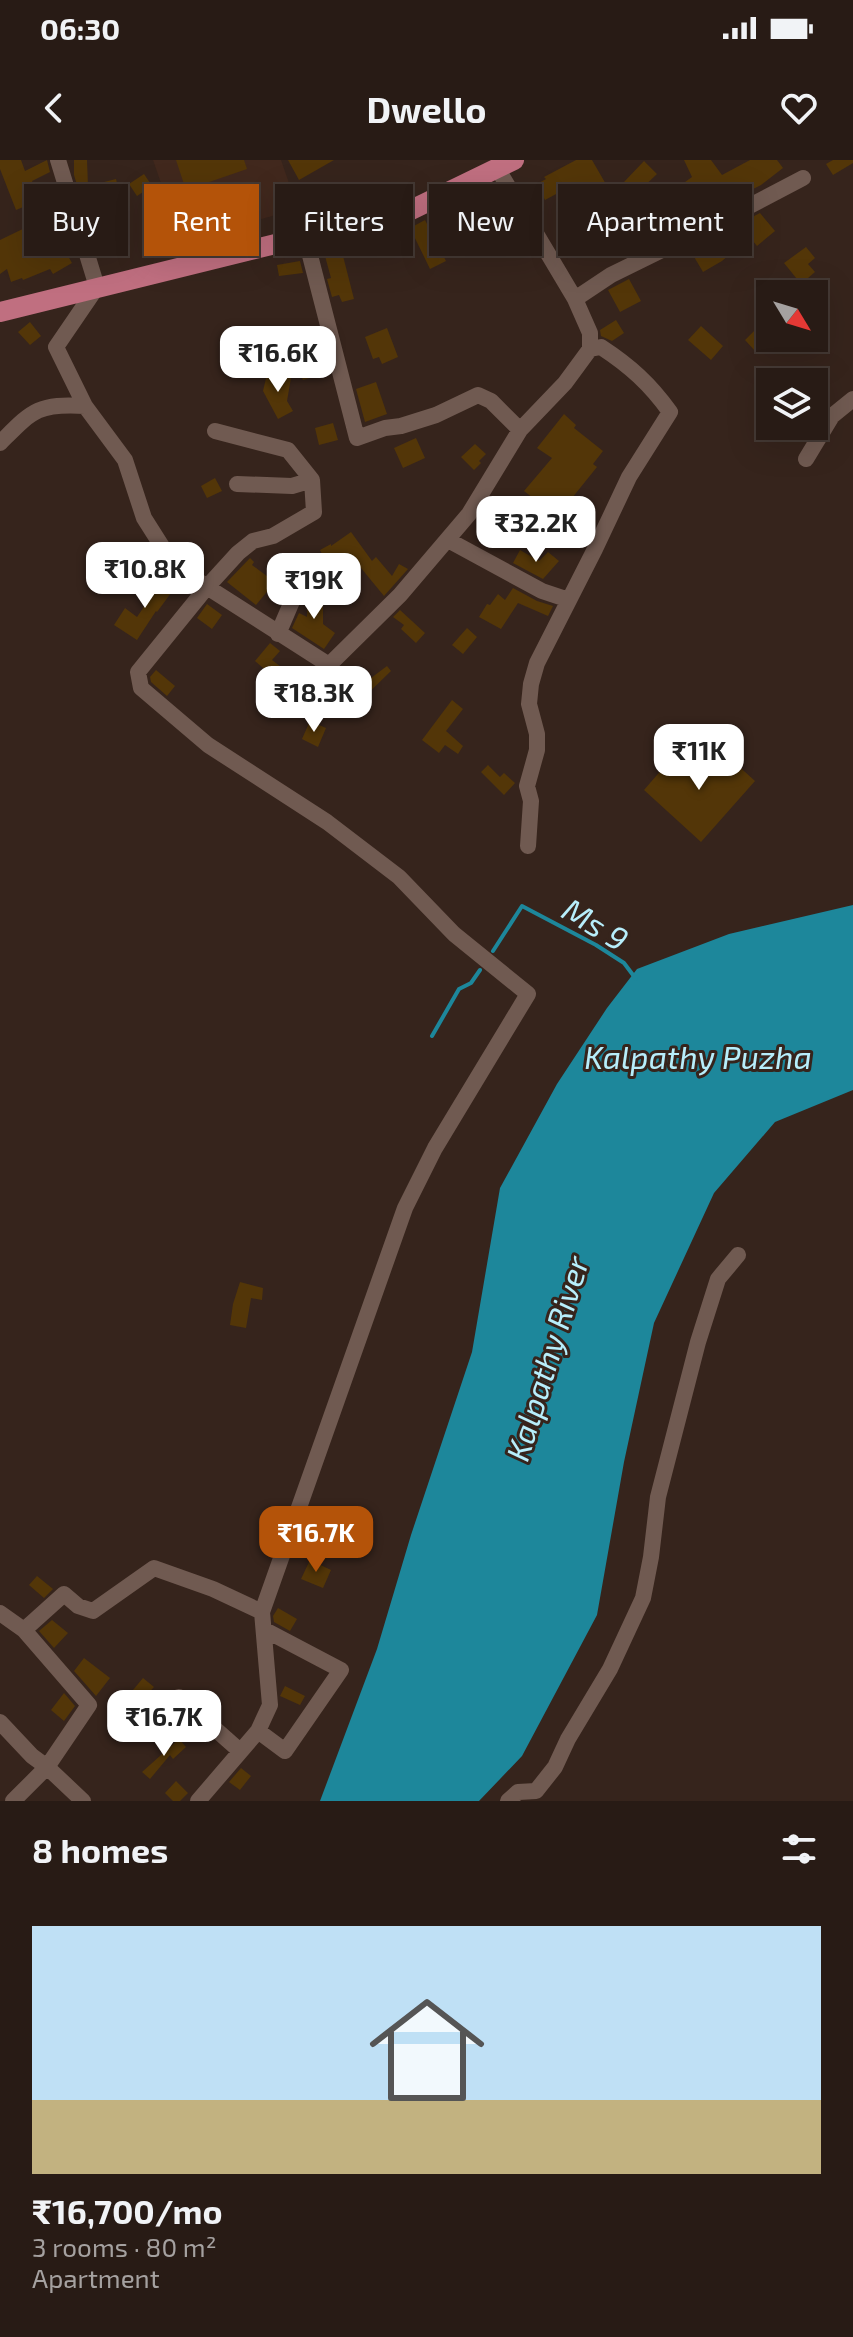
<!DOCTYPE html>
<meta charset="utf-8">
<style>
:root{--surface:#281b15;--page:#342822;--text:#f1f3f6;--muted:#a5a1a0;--line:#443934;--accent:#b45309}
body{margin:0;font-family:"Exo 2",sans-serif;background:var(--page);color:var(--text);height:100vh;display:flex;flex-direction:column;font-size:30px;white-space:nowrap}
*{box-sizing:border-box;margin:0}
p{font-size:26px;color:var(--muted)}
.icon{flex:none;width:44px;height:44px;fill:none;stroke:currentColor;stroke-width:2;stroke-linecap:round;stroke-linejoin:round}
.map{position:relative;height:1641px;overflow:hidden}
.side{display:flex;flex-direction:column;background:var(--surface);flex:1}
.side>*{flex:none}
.guide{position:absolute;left:24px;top:24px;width:806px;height:72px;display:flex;gap:16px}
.needle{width:52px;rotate:128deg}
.buttons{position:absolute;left:756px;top:120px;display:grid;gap:16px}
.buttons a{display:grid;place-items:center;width:72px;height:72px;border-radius:0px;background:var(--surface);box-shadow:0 8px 32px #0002,0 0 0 2px var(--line);font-size:40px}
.price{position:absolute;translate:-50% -68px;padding:0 18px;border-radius:16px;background:#fff;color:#222;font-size:26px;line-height:52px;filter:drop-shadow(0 2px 4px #0008)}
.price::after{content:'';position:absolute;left:50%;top:48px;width:24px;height:18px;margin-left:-12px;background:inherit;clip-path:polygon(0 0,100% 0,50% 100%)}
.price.selected{background:var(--accent);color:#fff}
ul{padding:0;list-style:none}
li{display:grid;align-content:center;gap:16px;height:424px;padding:0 32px}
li+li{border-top:2px solid var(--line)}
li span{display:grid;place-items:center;height:248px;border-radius:0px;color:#555}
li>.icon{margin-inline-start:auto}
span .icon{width:144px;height:144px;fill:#fffc;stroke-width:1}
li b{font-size:34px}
h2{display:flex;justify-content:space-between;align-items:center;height:96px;padding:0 32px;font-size:34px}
.chip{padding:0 28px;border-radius:0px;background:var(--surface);box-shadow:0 8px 32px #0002,0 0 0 2px var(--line);font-size:28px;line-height:72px}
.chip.selected{background:var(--accent);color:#fff}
.status{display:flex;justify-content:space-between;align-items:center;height:56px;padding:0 40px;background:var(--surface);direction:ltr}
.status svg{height:22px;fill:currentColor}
header{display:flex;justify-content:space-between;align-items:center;height:104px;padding:0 32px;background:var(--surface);font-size:36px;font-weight:700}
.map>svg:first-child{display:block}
.built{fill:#41281d}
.water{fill:#1d879b}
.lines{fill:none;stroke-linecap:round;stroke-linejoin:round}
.stream{stroke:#1d879b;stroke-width:4}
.building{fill:#533608}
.minor{stroke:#705a51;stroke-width:16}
.major{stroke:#c06f80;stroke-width:20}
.labels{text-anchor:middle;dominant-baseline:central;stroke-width:6;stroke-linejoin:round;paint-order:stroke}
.water-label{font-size:32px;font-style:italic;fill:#b7eefb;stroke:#36241c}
</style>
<div class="status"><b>06:30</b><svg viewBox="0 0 49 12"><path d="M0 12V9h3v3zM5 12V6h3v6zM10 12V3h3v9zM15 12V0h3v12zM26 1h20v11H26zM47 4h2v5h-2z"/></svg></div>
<header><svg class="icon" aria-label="back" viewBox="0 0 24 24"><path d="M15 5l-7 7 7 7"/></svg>Dwello<svg class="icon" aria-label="heart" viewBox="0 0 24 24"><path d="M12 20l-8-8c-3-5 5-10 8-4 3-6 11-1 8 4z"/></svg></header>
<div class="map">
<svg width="853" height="1641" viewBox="0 0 853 1641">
<rect width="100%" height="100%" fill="#36241c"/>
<path class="built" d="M153,0H281L298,49L181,81Z"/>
<path class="water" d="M853,745V930L775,962L714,1033L654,1163L624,1302L597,1455L522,1596L479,1641H320L377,1489L411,1375L472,1192L500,1028L557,924L607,848L637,809L729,774Z"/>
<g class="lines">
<path class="stream" d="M493,791L522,746L596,785L624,803L636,819
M432,876L459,829L471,823L480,810"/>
</g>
<path class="building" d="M0,0H21L25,11L47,0L50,12L32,21L40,40L16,50L0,9Z
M74,0H87L88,26L116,19L119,31L104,34L106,40L84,48L74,15Z
M176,0H244L247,9L186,30Z
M288,0H334L299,20Z
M576,0H592L607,26L610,24L621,44L597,57L588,42L582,46L571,26L545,40L537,24L546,19L544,17Z
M684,0H711L722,15L750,0H777L783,8L761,25L706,53L699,39L697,40L685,22L692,17Z
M833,0H853V3L833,15L826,4Z
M644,1L657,14L636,34L624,22Z
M144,14L152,26L137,36L129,24Z
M673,45L685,66L654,82L643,62Z
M44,51L53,72L66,65L69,75L59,80L72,103L53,114L50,109L23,120L22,118L11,122L7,109L0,114V80L33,64L31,60Z
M760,53L775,71L757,86L753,81L739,91L737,88L722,101L703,112L693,95L725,71Z
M425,60L446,101L430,109L410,68Z
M806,87L815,98L808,104L815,112L801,124L784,103Z
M342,92L354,139L342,142L339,135L332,137L327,119L331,118L325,96Z
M300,101L303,113L279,116L277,105Z
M629,119L641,141L620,152L608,130Z
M616,160L624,173L612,181L601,176L600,170Z
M30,162L41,176L30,185L18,172Z
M701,166L723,186L711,200L688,180Z
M758,167L769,180L756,192L745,180Z
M387,168L398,197L382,204L379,197L373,199L365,177Z
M313,172L325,213L303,220L295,202L303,198L298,176Z
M267,214L291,218L287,241L293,251L278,259L263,231Z
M376,222L387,254L365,262L356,229Z
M564,254L576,265L574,268L603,291L593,304L597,307L572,338L585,348L574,362L541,337L537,341L524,331L552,298L537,288Z
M333,263L338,280L319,285L315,268Z
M416,278L425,298L403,308L394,288Z
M475,284L486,294L479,301L481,303L474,310L461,297Z
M215,318L222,331L207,338L201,326Z
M351,372L372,401L376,397L392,416L399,404L408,409L384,436L361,408L325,423L321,413L330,409L320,390L331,384V386Z
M520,390L539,401L548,392L559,401L543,419L513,403Z
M250,398L254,402L252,405L275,422L256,445L227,422Z
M157,416L174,429L157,452L156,451L137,480L114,465L125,448L137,457L150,438L145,433Z
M513,428L537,441L553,446L548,456L518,443L501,469L479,457L487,444L490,445L498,434L505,440Z
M308,431H323V464L335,473L324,489L292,468L299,453L307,457Z
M207,444L222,455L212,469L197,458Z
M400,450L425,473L416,483L401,469L404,465L393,457Z
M467,468L477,477L463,494L452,485Z
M270,483L280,491L272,500L294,517L281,533L264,520L269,513L255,501Z
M387,506L391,511L354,547L347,536Z
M156,510L175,526L167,536L151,522L150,517Z
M452,540L463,549L446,571L463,586L458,594L445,585L439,593L422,580Z
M310,561L326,568L318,587L302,579Z
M723,592L755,621L701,682L644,630L676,593L702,616Z
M488,605L500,617L504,613L515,623L504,635L481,612Z
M240,1122L263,1128L262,1140L251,1138L246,1168L230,1165L233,1144Z
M310,1400L331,1410L323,1428L301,1419Z
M37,1416L53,1429L44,1438L29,1425Z
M278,1448L297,1459L290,1471L274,1462L273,1456Z
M52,1460L68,1473L54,1488L39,1471Z
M84,1498L110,1518L96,1536L74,1511Z
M143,1518L154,1527L143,1539L133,1530Z
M285,1526L305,1536L300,1545L280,1536Z
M64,1533L75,1546L64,1561L51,1550Z
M149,1533L174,1554L165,1564L141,1543Z
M179,1579L186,1587L173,1599L170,1595L150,1619L142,1612Z
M241,1608L251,1616L240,1630L229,1622Z
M176,1621L188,1633L180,1641H173L165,1633Z"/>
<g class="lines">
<path class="minor" d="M305,76L357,278L385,268L401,266L436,255L478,235L491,241L520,270
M575,139L611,115L721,61L803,18
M85,246L125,300L144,358L163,388L180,408L207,427L238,393L253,381L273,376L314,352L312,320
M215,271L288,290L312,320L292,326L237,324
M0,283C32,251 37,243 85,246L56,187L97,127L58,0
M806,299L832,256L853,239
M448,380L542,431L569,440
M278,474L296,432
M528,686L531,641L527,626L537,590V574L529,544L531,524L537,503L595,389L629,317L670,252C650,224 630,206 601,187L590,189
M0,1453L24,1470L64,1434L78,1446L93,1451L154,1408L213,1429L262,1452
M179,1537L240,1591
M0,1562L32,1596L47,1607L89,1545L24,1470
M258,1571L285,1591L341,1510L265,1470
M13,1641L47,1607L83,1641
M198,1641L258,1571L270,1545L262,1452L405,1048L435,988L528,834L454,774L399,717L327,662L208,585L141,528L138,512L207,427L329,505L400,435L469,354L520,270L565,223L590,189V173L575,139L497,8
M508,1641L518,1632L536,1631L555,1607L568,1579L610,1509L643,1438L651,1397L658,1337L698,1182L718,1119L738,1095"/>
<path class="major" d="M0,152L409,51L514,0"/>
</g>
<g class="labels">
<g class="water-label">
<text transform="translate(596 763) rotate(31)">Ms 9</text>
<text x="698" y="896">Kalpathy Puzha</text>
<text transform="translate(546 1198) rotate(-73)">Kalpathy River</text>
</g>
</g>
</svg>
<div class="buttons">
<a><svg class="needle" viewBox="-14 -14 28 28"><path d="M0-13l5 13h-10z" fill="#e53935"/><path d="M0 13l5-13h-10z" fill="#a5a1a0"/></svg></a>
<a><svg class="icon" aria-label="layers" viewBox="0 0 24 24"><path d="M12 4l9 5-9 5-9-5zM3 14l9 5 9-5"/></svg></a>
</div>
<b class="price" style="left:278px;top:234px">₹16.6K</b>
<b class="price" style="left:536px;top:404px">₹32.2K</b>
<b class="price" style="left:145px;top:450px">₹10.8K</b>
<b class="price" style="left:314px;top:461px">₹19K</b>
<b class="price" style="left:314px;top:574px">₹18.3K</b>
<b class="price" style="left:699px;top:632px">₹11K</b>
<b class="price selected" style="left:316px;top:1414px">₹16.7K</b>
<b class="price" style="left:164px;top:1598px">₹16.7K</b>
<div class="guide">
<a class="chip">Buy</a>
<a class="chip selected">Rent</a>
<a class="chip">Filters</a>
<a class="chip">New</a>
<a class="chip">Apartment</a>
</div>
</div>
<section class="side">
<h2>8 homes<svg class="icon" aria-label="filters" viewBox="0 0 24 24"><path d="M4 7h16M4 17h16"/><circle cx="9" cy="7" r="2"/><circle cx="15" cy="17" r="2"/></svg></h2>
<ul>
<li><span style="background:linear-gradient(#bfe0f5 70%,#c2b280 0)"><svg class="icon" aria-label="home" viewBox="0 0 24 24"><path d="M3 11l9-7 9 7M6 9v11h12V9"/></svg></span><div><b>₹16,700/mo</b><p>3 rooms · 80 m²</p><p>Apartment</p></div></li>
</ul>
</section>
